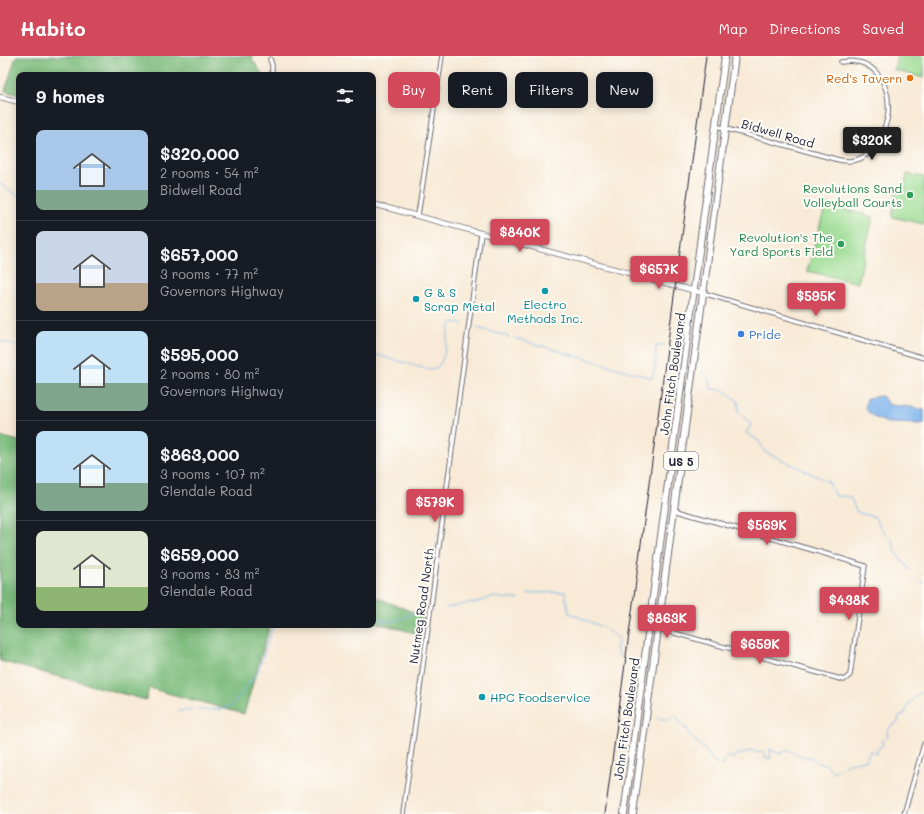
<!DOCTYPE html>
<meta charset="utf-8">
<style>
:root{--surface:#171b24;--page:#20242c;--text:#f1f3f6;--muted:#9ea1a6;--line:#363941;--accent:#d1495b}
body{margin:0;font-family:Mali,sans-serif;background:var(--page);color:var(--text);height:100vh;display:flex;flex-direction:column;font-size:15px;white-space:nowrap}
*{box-sizing:border-box;margin:0}
p{font-size:13px;color:var(--muted)}
.icon{flex:none;width:22px;height:22px;fill:none;stroke:currentColor;stroke-width:2;stroke-linecap:round;stroke-linejoin:round}
.map{position:relative;flex:1;overflow:hidden}
.panel{position:absolute;left:16px;top:16px;width:360px;height:556px;display:flex;flex-direction:column;background:var(--surface);border-radius:8px;box-shadow:0 2px 10px #0003}
.panel>*{flex:none}
.guide{position:absolute;left:388px;top:16px;width:380px;height:36px;display:flex;gap:8px}
.price{position:absolute;translate:-50% -34px;padding:0 9px;border-radius:4px;background:var(--accent);color:#fff;font-size:13px;line-height:26px;filter:drop-shadow(0 1px 2px #0008)}
.price::after{content:'';position:absolute;left:50%;top:24px;width:12px;height:9px;margin-left:-6px;background:inherit;clip-path:polygon(0 0,100% 0,50% 100%)}
.price.active{background:#222;color:#fff}
ul{padding:0;list-style:none}
li{display:flex;align-items:center;gap:12px;height:100px;padding:0 20px}
li+li{border-top:1px solid var(--line)}
li span{display:grid;place-items:center;flex:none;width:112px;height:80px;border-radius:8px;color:#555}
li>.icon{margin-inline-start:auto}
span .icon{width:48px;height:48px;fill:#fffc;stroke-width:1}
li b{font-size:17px}
h2{display:flex;justify-content:space-between;align-items:center;height:48px;padding:0 20px;font-size:17px}
.tag{padding:0 14px;border-radius:8px;background:var(--surface);box-shadow:0 2px 10px #0003;font-size:14px;line-height:36px}
.tag.active{background:var(--accent);color:#fff}
header{display:flex;align-items:center;gap:24px;box-sizing:border-box;height:56px;padding:0 20px;background:var(--accent);color:#fff}
header strong{font-size:19px}
nav{display:flex;gap:22px;margin-inline-start:auto;font-size:14px}
.map>svg:first-child{display:block}
.green{fill:#9bdb92;stroke:#5e7e66}
.forest{fill:#7cbb7c;stroke:#4f6e5c}
.water{fill:#7fb5ee;stroke:#506c94}
.lines{fill:none;stroke-linecap:round;stroke-linejoin:round}
.stream{stroke:#7fb5ee;stroke-width:1}
.minor-casing{stroke:#6d6871;stroke-width:5.5}
.tertiary-casing{stroke:#6d6871;stroke-width:6}
.trunk-casing{stroke:#6d6871;stroke-width:8}
.minor{stroke:#fff;stroke-width:3.5}
.tertiary{stroke:#fff;stroke-width:4.5}
.trunk{stroke:#fff;stroke-width:6}
.rail{stroke:#22223b;stroke-width:1}
.food-dot{fill:#e8710a;stroke:#fdfcf7;stroke-width:1.5}
.leisure-dot{fill:#2e9e5b;stroke:#fdfcf7;stroke-width:1.5}
.culture-dot{fill:#0f9aa8;stroke:#fdfcf7;stroke-width:1.5}
.shop-dot{fill:#3f7fe0;stroke:#fdfcf7;stroke-width:1.5}
.labels{text-anchor:middle;dominant-baseline:central;stroke-width:4;stroke-linejoin:round;paint-order:stroke}
.shield{fill:#fdfcf7;stroke:#646373;stroke-width:1}
.shield-label{font-size:11px;font-weight:bold;fill:#22223b}
.food-label{font-size:12px;fill:#c56008;stroke:#fdfcf7;text-anchor:end}
.street-label{font-size:12px;fill:#22223b;stroke:#fdfcf7}
.leisure-label{font-size:12px;fill:#27864d;stroke:#fdfcf7;text-anchor:end}
.culture-label{font-size:12px;fill:#0d838f;stroke:#fdfcf7;text-anchor:start}
.shop-label{font-size:12px;fill:#366cbe;stroke:#fdfcf7;text-anchor:start}
</style>
<header>
<strong>Habito</strong>
<nav><a>Map</a><a>Directions</a><a>Saved</a></nav>
</header>
<div class="map">
<svg width="924" height="758" viewBox="0 0 924 758">
<rect width="100%" height="100%" fill="#fdfcf7"/>
<filter id="ink" filterUnits="userSpaceOnUse"><feTurbulence type="fractalNoise" baseFrequency=".025" numOctaves="2"/><feDisplacementMap in="SourceGraphic" scale="8" xChannelSelector="R" yChannelSelector="G"/><feConvolveMatrix kernelMatrix="1 2 1 2 8 2 1 2 1" color-interpolation-filters="sRGB"/></filter>
<filter id="wash" filterUnits="userSpaceOnUse"><feTurbulence type="fractalNoise" baseFrequency=".012" numOctaves="4" result="noise"/><feDisplacementMap in="SourceGraphic" scale="16" xChannelSelector="R" yChannelSelector="G"/><feGaussianBlur stdDeviation="0.9" result="paint"/><feColorMatrix in="noise" values="0 0 0 0 0 0 0 0 0 0 0 0 0 0 0 0 0 1.4 0 .05"/><feComposite in="paint" operator="in"/></filter>
<g filter="url(#wash)">
<rect width="100%" height="100%" fill="#f8ead6"/>
<path class="green" d="M897,0H924V22L894,14Z
M907,118L924,121V168L892,161L896,133L904,134Z
M826,148L873,161L858,227L807,215Z"/>
<path class="forest" d="M16,0H253L252,3L263,19H19V39L5,35Z
M0,380L19,385V569H270L244,658L149,632L146,644L0,605Z
M373,540L423,560L419,578L373,566Z"/>
<path class="water" d="M882,340L889,349L911,351L924,354V368L887,367L874,361L865,353L867,342Z"/>
<g class="lines">
<path class="stream" d="M0,128L19,140
M474,271L509,281
M514,282L652,322L655,313L656,290L664,289
M0,285L19,290
M672,291V296L680,297
M373,298L427,313C432,313 436,313 439,309C445,303 448,278 450,269L454,266L463,268
M702,316L708,321L711,333L723,334L738,345L739,357L751,368L746,377L759,385L765,396L829,426L835,440L850,441L857,456L875,461L882,474L892,483L896,497L910,514
M920,524L924,528
M528,538L532,537L565,536L569,557L605,572L619,583L616,592L620,601
M446,552C455,550 461,550 470,546L473,548L491,541L510,543H518
M373,561C378,561 381,564 385,565C399,567 413,556 426,552
M631,610L635,616L632,633
M178,655L224,653L233,648L258,616L273,569
M657,662L668,664L675,660L684,672H687L690,680L706,695L715,707L723,709L727,701L734,702L736,698H742L753,694L757,697L764,695L766,702H771L770,693L779,698L788,694L804,701H811L817,707L825,708L834,716L848,707L866,704L870,695L877,698V693L883,689L882,685L888,681L887,676L891,670L898,666L899,661L905,658C907,646 915,641 924,634"/>
</g>
</g>
<g filter="url(#ink)">
<g class="lines">
<g class="minor-casing">
<path id="minor" d="M270,3L272,9V19
M716,70L835,103C842,105 849,106 856,104C866,102 872,94 877,86C882,78 887,68 888,58C891,29 875,0 841,6
M418,159L442,0
M703,237L924,302
M649,570L844,624L850,619L865,510L823,497L674,454
M403,758L481,178
M904,758L924,688"/>
</g>
<g class="tertiary-casing">
<path id="tertiary" d="M0,41L19,46
M373,148L703,237"/>
</g>
<g class="trunk-casing">
<path id="trunk" d="M624,758L725,0
M633,758L735,0"/>
</g>
<use href="#minor" class="minor"/>
<use href="#tertiary" class="tertiary"/>
<use href="#trunk" class="trunk"/>
<path class="rail" d="M605,758L706,0"/>
</g>
</g>
<circle class="food-dot" cx="910" cy="22" r="4"/>
<g class="leisure-dot">
<circle cx="910" cy="139" r="4"/>
<circle cx="841" cy="188" r="4"/>
</g>
<g class="culture-dot">
<circle cx="545" cy="235" r="4"/>
<circle cx="416" cy="243" r="4"/>
<circle cx="482" cy="641" r="4"/>
</g>
<circle class="shop-dot" cx="741" cy="278" r="4"/>
<g class="labels">
<rect class="shield" x="664" y="396" width="34" height="18" rx="3"/>
<g class="shield-label">
<text x="681" y="405">US 5</text>
</g>
<g class="food-label">
<text x="902" y="22">Red's Tavern</text>
</g>
<g class="street-label">
<text transform="translate(778 77) rotate(16)">Bidwell Road</text>
<text transform="translate(672 318) rotate(-82)">John Fitch Boulevard</text>
<text transform="translate(421 550) rotate(-82)">Nutmeg Road North</text>
<text transform="translate(626 663) rotate(-82)">John Fitch Boulevard</text>
</g>
<g class="leisure-label">
<text x="902" y="132">Revolutions Sand<tspan x="902" dy="14">Volleyball Courts</tspan></text>
<text x="833" y="181">Revolution's The<tspan x="833" dy="14">Yard Sports Field</tspan></text>
</g>
<g class="culture-label">
<text x="424" y="236">G &amp; S<tspan x="424" dy="14">Scrap Metal</tspan></text>
<text x="545" y="248" text-anchor="middle">Electro<tspan x="545" dy="14">Methods Inc.</tspan></text>
<text x="490" y="641">HPC Foodservice</text>
</g>
<g class="shop-label">
<text x="749" y="278">Pride</text>
</g>
</g>
</svg>
<b class="price active" style="left:872px;top:105px">$320K</b>
<b class="price" style="left:520px;top:197px">$840K</b>
<b class="price" style="left:659px;top:234px">$657K</b>
<b class="price" style="left:816px;top:261px">$595K</b>
<b class="price" style="left:435px;top:467px">$579K</b>
<b class="price" style="left:767px;top:490px">$569K</b>
<b class="price" style="left:849px;top:565px">$438K</b>
<b class="price" style="left:667px;top:583px">$863K</b>
<b class="price" style="left:760px;top:609px">$659K</b>
<div class="guide">
<a class="tag active">Buy</a>
<a class="tag">Rent</a>
<a class="tag">Filters</a>
<a class="tag">New</a>
</div>
<section class="panel">
<h2>9 homes<svg class="icon" aria-label="filters" viewBox="0 0 24 24"><path d="M4 7h16M4 17h16"/><circle cx="9" cy="7" r="2"/><circle cx="15" cy="17" r="2"/></svg></h2>
<ul>
<li><span style="background:linear-gradient(#a9c7e8 75%,#7fa58c 0)"><svg class="icon" aria-label="home" viewBox="0 0 24 24"><path d="M3 11l9-7 9 7M6 9v11h12V9"/></svg></span><div><b>$320,000</b><p>2 rooms · 54 m²</p><p>Bidwell Road</p></div></li>
<li><span style="background:linear-gradient(#c9d6e8 65%,#b9a48a 0)"><svg class="icon" aria-label="home" viewBox="0 0 24 24"><path d="M3 11l9-7 9 7M6 9v11h12V9"/></svg></span><div><b>$657,000</b><p>3 rooms · 77 m²</p><p>Governors Highway</p></div></li>
<li><span style="background:linear-gradient(#bfe0f5 65%,#7fa58c 0)"><svg class="icon" aria-label="home" viewBox="0 0 24 24"><path d="M3 11l9-7 9 7M6 9v11h12V9"/></svg></span><div><b>$595,000</b><p>2 rooms · 80 m²</p><p>Governors Highway</p></div></li>
<li><span style="background:linear-gradient(#bfe0f5 65%,#7fa58c 0)"><svg class="icon" aria-label="home" viewBox="0 0 24 24"><path d="M3 11l9-7 9 7M6 9v11h12V9"/></svg></span><div><b>$863,000</b><p>3 rooms · 107 m²</p><p>Glendale Road</p></div></li>
<li><span style="background:linear-gradient(#dfe7d0 70%,#8fb573 0)"><svg class="icon" aria-label="home" viewBox="0 0 24 24"><path d="M3 11l9-7 9 7M6 9v11h12V9"/></svg></span><div><b>$659,000</b><p>3 rooms · 83 m²</p><p>Glendale Road</p></div></li>
</ul>
</section>
</div>
